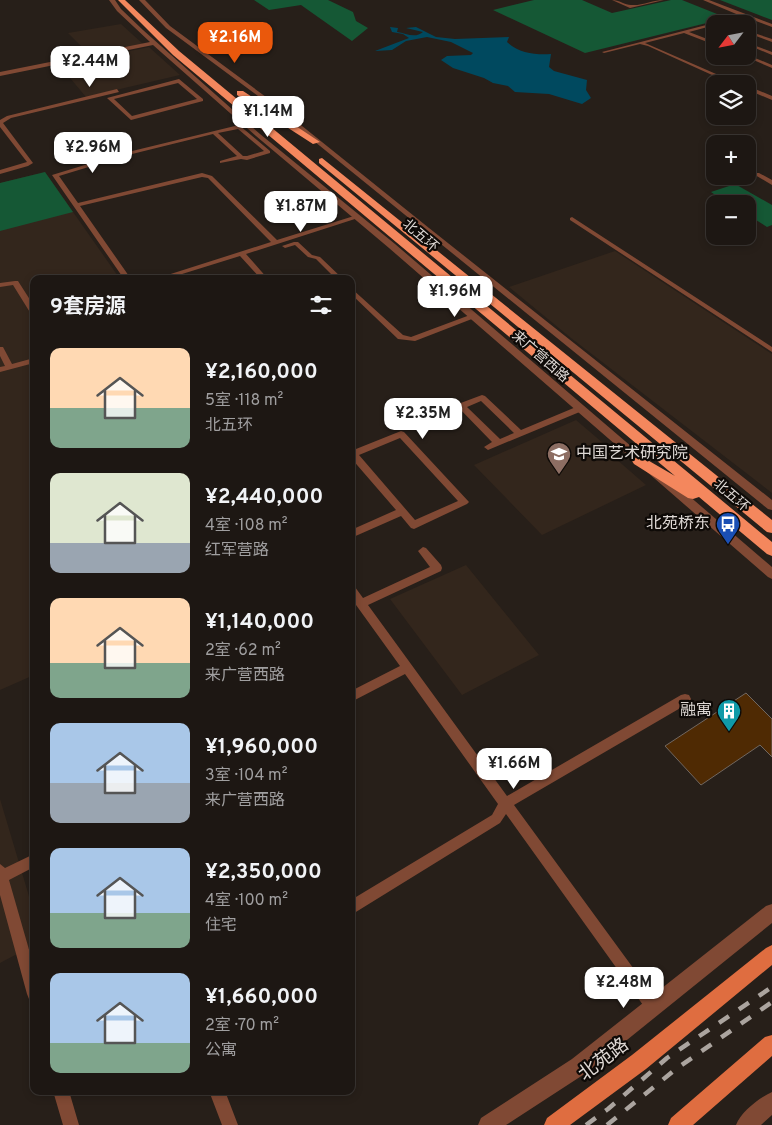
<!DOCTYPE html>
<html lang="zh">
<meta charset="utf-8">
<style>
:root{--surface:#1d1713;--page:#25201c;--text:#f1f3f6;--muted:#a09fa0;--line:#3b3633;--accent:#ea580c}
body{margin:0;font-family:Overpass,"Noto Sans SC",sans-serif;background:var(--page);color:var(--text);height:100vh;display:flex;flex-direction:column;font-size:19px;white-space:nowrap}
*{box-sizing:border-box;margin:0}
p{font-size:16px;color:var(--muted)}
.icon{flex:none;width:28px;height:28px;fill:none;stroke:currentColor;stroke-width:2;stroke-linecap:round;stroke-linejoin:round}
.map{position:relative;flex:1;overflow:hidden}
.side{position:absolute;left:30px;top:275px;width:325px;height:820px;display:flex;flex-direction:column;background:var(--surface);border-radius:10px;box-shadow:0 2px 8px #0003,0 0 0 1px var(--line)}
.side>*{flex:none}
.needle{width:32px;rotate:238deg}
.controls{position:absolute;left:706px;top:15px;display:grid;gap:10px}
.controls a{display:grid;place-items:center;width:50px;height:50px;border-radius:10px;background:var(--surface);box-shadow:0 2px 8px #0003,0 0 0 1px var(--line);font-size:25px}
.price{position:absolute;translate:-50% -42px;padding:0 11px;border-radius:10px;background:#fff;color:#222;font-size:16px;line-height:32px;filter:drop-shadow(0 1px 2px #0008)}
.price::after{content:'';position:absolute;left:50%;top:30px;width:15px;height:11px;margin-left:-8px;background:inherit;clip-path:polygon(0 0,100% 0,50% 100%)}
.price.selected{background:var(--accent);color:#fff}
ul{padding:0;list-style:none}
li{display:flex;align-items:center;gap:15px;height:125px;padding:0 20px}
li span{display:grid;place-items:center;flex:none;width:140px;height:100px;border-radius:10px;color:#555}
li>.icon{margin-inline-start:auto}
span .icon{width:60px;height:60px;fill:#fffc;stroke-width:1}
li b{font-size:21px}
h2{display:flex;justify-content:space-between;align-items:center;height:60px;padding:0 20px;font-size:21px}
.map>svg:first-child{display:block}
.built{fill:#33261c}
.green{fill:#155835}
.water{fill:#00495f}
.building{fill:#4f2a03;stroke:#716760}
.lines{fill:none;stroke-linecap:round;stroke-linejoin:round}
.minor{fill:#804934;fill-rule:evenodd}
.tertiary{fill:#804934;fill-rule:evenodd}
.primary{fill:#df6d40;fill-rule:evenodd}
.motorway{fill:#f4875d;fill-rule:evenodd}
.rail{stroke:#aba49f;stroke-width:4.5;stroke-dasharray:12 12;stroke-linecap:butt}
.labels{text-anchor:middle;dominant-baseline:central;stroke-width:4.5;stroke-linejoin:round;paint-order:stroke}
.far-street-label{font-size:14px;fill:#ded8d4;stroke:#0e0a07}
.poi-label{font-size:16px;fill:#ded8d4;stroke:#0e0a07;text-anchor:end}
.near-street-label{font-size:19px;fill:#ded8d4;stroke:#0e0a07}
</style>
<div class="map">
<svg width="772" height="1125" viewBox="0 0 772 1125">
<rect width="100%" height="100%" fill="#271f19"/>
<path class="built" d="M121,24L143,44L89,54L68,33Z
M149,47L180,75L86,97L60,66Z
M45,172L120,279H34V675L0,690V183Z
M615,251L772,354V493L571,338L509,287Z
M576,420L603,443L600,445L646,485L542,535L474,465Z
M466,565L539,655L462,695L390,599Z
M0,799L34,913V945L0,963Z"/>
<path class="green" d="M254,0H328L353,12L356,21L368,28L352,41L301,5L269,10Z
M534,0H582L612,13L671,0H682L727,18L585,53L493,10Z
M720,0H772V20Z
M45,172L73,212L0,231V183Z
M735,184L772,205V225L767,227L748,215V204H728L711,192Z"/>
<path class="water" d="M390,27L398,28L397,32C406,33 415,39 423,32L406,28L416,27L436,37L455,39L509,37L507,42C519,53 535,55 551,54L549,67L554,71L587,80L586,90L591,98L582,104L549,94L515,92L508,86L493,83L484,78L453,68L441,60L447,56L471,55L473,53L451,42L427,37L406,41L392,50L375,51L409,38L403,34L392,32Z"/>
<path class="building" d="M99,62L109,71L79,77L70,67Z
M746,693L772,719V757L760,745L701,785L665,746Z"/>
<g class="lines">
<path class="minor" d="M612,0C619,0 625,5 631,5C642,6 653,0 664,0L630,8Z
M703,0H709L772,24V27L745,17L689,32L715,42V45L684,33L645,43L739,84H732L648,46L640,44L604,53L602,52L741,16Z
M748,31L772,39V42L748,33Z
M748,43L772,52V55L748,45Z
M748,55L772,65V68L744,56Z
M179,79L203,99V101L131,120L107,98ZM178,83L197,99L132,116L114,99Z
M748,86L772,96V100L748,90Z
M117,89L119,92L11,118L3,123L33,163L28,166L0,174V170L27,162L0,127V120L7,116Z
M239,125L270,151V153L247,160L241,159L220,163V161L237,156L213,134L128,155L59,176L78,203L202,173L212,176L277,240L354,216H358V218L246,254L268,279H261L240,256L166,279H155L271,242L208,178L202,177L80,206L131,279H124L52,175L124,153ZM238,129L264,151L247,156H243L218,133Z
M755,173H759L772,180V185L755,175Z
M572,217L772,347V352L570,220V218Z
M294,242H298L312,255L320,257L343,279H336L316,259L308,257L295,245L285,248L282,246Z
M15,281H18L34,306V314H31L13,285L0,287V283Z
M351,288L403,335L411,337L470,315H473L477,317L415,341L398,339L351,294Z
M0,347H3L12,364L34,358V363L0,372V367L5,366L0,356Z
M482,395L485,396L521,430L576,407H582L583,409L582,411L488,450L484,447L492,442L457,406L458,404ZM481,401L514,433L500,439L467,407Z
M401,431L404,432L469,502L467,504L414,529L411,528L401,516L351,538V530L396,510L351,458V451ZM400,438L458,501L415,520L359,455Z
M423,547L426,548L441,565L442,568L441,571L368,605L507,796L681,695L685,694L689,695L691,699L689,703L514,805L658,1002L660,1007L658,1012L653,1014L648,1012L506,814L500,823L351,915V900L492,815L498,804L405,674L351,702V691L400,666L351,598V586L355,587L363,598L430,567L418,551Z
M34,854V867L9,880L34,967V1001L29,999L27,994L0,895V864L5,868Z
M53,1091H69L79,1125H63Z
M209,1091H225L238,1125H222Z"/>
<path class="tertiary" d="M109,0H115L121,9L143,30L260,134L395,244L772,567V579L768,577L389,248L256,136L153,45L0,76V72L150,42L117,11Z
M139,0H145L170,26L266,97L429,228L772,500V510L768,509L262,99L166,28Z
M772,904V923L586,1073L506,1125H478L481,1118L572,1059L766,906Z
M772,1092V1115L761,1125H736C741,1112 759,1098 772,1092Z"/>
<path class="primary" d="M772,945V965L646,1069L570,1125H544L547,1118L632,1055L766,948Z
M772,1035V1056L693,1125H668L671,1118L765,1037Z"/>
<path class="motorway" d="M118,0H125L179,51L772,542V556L767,554L699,497L693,499L688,498L634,464L632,461L634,458H644L675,476L173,55Z
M237,91H243L320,142L313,144L237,95Z
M322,158L772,520V533L767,532L319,163V159Z"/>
<path class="rail" d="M586,1125L608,1109L667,1058L772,987
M607,1125L676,1069L772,1002"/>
</g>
<defs>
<g id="university-pin" transform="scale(1.25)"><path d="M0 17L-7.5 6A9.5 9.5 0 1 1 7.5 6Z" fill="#8d6e63" stroke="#0e0a07"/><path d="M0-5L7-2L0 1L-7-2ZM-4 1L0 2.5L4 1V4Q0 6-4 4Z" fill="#fff"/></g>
<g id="bus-pin" transform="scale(1.25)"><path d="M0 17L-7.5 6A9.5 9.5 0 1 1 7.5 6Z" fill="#1a4fb4" stroke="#0e0a07"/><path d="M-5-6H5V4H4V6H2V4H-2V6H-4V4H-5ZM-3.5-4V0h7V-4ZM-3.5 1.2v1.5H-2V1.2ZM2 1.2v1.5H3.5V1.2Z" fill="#fff"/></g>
<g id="building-pin" transform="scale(1.25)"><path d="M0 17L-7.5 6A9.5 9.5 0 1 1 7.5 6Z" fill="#0f9aa8" stroke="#0e0a07"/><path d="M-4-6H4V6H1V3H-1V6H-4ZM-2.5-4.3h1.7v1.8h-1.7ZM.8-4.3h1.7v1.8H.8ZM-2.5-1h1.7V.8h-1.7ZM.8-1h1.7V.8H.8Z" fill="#fff"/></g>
</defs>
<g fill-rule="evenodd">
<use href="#university-pin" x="559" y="454"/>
<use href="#bus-pin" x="728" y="524"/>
<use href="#building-pin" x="729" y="711"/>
</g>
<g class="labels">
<g class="far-street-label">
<text transform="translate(420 236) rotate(40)">北五环</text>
<text transform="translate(540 357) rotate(41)">来广营西路</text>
<text transform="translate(731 496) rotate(40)">北五环</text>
</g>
<g class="poi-label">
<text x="576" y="454" text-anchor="start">中国艺术研究院</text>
<text x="710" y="524">北苑桥东</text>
<text x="712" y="711">融寓</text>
</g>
<g class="near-street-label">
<text transform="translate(604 1060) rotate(-37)">北苑路</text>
</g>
</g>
</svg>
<div class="controls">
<a><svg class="needle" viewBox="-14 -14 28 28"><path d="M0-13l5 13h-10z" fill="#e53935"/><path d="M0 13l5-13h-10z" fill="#a09fa0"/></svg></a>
<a><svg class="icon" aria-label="layers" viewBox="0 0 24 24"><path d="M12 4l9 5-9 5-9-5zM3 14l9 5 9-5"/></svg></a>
<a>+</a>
<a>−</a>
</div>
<b class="price selected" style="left:235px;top:64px">¥2.16M</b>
<b class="price" style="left:90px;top:88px">¥2.44M</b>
<b class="price" style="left:268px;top:138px">¥1.14M</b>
<b class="price" style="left:93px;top:174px">¥2.96M</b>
<b class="price" style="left:301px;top:233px">¥1.87M</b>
<b class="price" style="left:455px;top:318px">¥1.96M</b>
<b class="price" style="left:423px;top:440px">¥2.35M</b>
<b class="price" style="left:514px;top:790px">¥1.66M</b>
<b class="price" style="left:624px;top:1009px">¥2.48M</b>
<section class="side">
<h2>9套房源<svg class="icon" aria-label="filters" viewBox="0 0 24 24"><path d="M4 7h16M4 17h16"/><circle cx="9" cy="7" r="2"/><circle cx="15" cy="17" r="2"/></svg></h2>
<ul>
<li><span style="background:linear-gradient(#ffd9b3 60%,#7fa58c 0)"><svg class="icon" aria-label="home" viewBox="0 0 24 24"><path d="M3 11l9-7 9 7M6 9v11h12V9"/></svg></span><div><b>¥2,160,000</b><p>5室 · 118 m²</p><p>北五环</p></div></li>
<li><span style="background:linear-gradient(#dfe7d0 70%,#9aa5b1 0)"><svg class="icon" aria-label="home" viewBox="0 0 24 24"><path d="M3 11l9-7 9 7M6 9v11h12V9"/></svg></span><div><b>¥2,440,000</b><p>4室 · 108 m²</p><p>红军营路</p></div></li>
<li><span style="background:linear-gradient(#ffd9b3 65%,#7fa58c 0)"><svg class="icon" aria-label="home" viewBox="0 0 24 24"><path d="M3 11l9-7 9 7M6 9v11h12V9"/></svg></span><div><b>¥1,140,000</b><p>2室 · 62 m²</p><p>来广营西路</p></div></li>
<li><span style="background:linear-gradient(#a9c7e8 60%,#9aa5b1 0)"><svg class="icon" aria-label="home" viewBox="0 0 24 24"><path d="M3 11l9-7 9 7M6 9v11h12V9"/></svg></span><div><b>¥1,960,000</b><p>3室 · 104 m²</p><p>来广营西路</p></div></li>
<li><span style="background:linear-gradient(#a9c7e8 65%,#7fa58c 0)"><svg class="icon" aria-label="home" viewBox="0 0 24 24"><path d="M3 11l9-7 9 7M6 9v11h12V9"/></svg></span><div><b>¥2,350,000</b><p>4室 · 100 m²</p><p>住宅</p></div></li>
<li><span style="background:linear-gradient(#a9c7e8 70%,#7fa58c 0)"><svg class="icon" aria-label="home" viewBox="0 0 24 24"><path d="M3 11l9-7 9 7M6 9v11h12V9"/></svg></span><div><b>¥1,660,000</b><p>2室 · 70 m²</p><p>公寓</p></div></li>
</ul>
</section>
</div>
